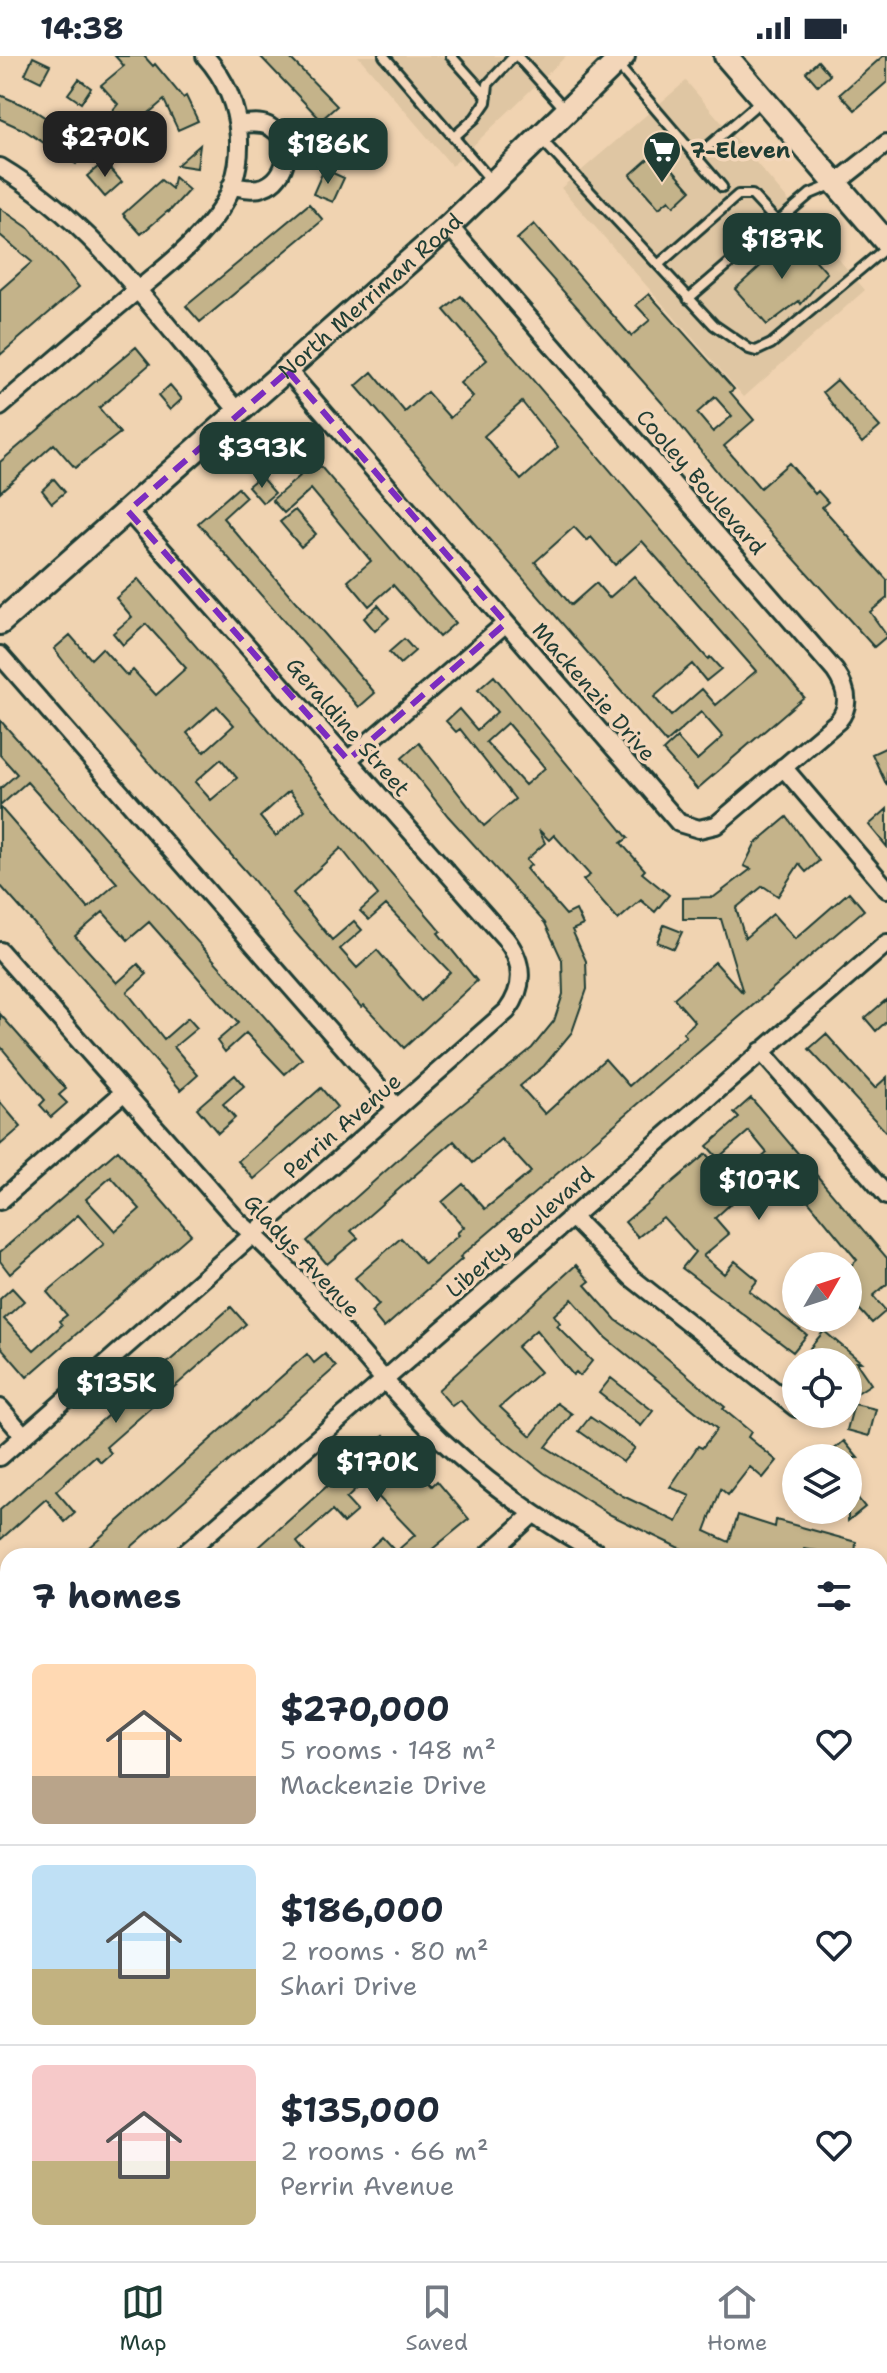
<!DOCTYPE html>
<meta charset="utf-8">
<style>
:root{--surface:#fff;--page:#f2f2f3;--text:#1f2937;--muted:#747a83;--line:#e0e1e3;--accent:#1f3d34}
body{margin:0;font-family:"Shantell Sans",sans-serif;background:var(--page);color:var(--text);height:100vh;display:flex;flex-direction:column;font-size:30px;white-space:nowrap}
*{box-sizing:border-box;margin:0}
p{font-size:26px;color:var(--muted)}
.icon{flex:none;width:44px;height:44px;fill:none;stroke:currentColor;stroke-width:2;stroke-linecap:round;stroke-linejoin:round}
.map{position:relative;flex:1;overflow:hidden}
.drawer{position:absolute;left:0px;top:1492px;width:888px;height:714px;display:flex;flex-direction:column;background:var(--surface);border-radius:24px 24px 0 0;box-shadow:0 4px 12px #0003}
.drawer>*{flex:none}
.needle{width:52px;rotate:51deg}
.buttons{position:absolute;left:782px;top:1196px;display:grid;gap:16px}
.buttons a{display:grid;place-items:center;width:80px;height:80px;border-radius:50%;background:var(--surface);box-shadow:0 4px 12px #0003;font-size:40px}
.price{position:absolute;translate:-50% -68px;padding:0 18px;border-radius:16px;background:var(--accent);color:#fff;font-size:26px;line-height:52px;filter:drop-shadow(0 2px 4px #0008)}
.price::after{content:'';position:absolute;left:50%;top:48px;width:24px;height:18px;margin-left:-12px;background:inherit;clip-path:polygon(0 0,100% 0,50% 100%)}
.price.selected{background:#222;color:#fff}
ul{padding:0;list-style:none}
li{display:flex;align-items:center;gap:24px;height:200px;padding:0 32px}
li+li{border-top:2px solid var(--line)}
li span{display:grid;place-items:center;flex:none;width:224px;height:160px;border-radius:12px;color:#555}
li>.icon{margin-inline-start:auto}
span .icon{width:96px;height:96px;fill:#fffc;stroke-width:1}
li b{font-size:34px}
h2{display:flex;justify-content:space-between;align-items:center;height:96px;padding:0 32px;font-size:34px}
.status{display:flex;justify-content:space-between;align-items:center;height:56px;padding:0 40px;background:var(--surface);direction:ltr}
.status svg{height:22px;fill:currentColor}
.tab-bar{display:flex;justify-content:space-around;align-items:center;height:112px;border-top:2px solid var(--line);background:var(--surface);font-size:22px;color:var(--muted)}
.tab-bar a{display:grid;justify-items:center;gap:4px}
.tab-bar .selected{color:var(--accent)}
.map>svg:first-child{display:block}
.built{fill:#dfc6a3}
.building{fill:#c4b38a;stroke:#1f3d34;stroke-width:2;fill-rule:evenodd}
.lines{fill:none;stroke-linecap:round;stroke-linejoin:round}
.lane-casing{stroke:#1f3d34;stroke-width:14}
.street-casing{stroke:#1f3d34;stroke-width:22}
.secondary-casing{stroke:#1f3d34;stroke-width:28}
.lane{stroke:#f3d6b9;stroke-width:8}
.street{stroke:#f3d6b9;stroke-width:16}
.secondary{stroke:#f3d6b9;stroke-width:22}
.marked{fill:none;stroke:#7b2cbf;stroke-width:6;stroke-dasharray:16 10;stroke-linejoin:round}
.labels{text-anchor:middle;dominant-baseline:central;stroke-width:7;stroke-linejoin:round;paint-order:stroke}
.poi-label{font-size:22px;font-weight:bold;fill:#1f3d34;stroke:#f3d6b9;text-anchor:start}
.street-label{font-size:22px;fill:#1f3d34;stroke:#f3d6b9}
</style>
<div class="status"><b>14:38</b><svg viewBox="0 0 49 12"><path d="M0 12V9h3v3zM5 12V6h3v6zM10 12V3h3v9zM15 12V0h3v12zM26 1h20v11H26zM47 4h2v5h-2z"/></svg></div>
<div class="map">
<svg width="887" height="2205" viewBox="0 0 887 2205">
<rect width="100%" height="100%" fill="#f0d3b1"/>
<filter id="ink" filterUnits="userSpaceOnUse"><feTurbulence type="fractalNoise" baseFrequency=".0125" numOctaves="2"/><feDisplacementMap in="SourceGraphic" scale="16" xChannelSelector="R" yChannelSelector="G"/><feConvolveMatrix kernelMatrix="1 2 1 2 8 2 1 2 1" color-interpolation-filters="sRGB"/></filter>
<g filter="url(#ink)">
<path class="built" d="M358,0H566L452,110Z
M686,25L865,234L744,341L561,132Z"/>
<path class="building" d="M115,0H144L153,10L155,8L183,42L186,40L198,65L178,74L164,44L135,69L128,61L112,79L103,71V66L118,48L101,29L124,10Z
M260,0H288L337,50L321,64Z
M883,0H887V26L855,54L840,38Z
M33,1L50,9L41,26L25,18Z
M818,5L830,19L818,30L806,16Z
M79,23L91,32L81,47L68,38Z
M0,39L32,53L89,90L76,108L24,74L0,63Z
M346,72L349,98L327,101L325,74Z
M200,89L197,112L177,109Z
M657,95L691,134L674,150L669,144L659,152L630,119Z
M104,106L122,126L105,141L87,120Z
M324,113L344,122L333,146L313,138Z
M174,121L189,134L168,157L169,154L141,178L123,158L161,124L172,133Z
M309,148L323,164L200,266L186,250Z
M0,152L30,173L79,231L0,299V234L32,206L0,179Z
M534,168L631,280L650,264L636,249L649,238L734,333L730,336L754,364L724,390L760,432L789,407L815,438L818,435L828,446L822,451L887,524V542L870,556L887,580L874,591L727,428L663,348L517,183ZM715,341L732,360L713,376L697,357Z
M794,180L827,217L801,248L799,245L767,269L735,233Z
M461,240L804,641L697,733L663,695L677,682L697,704L723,681L701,656L666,687L356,330L372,316L405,356L427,336L450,362L473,341L460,327L487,304L444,254ZM522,346L558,391L521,424L484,380ZM574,471L587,485L591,481L615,509L642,485L756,615L716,649L702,633L671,660L654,641L692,608L706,625L721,613L710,601L708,603L634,520L609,542L596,527L571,549L535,506Z
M136,291L150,308L99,352L120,377L75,412L54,388L0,436V406Z
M837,324L880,371L862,387L823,336Z
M170,329L182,343L170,354L158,340Z
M297,383L455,567L439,581L393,529L369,550L348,525L371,505L311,433L284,457L272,444L300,420L281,397Z
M260,420L275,437L263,447L248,430Z
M54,423L65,436L52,447L42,434Z
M238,432L246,441L223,462L375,637L359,651L198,467Z
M295,454L316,478L301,491L280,466Z
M138,523L441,875L438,877L477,925L404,992L364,949L361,951L295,876L251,821L100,652L54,593L70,579L91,603L102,592L127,620L133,614L156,639L186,612L146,568L123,589L113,577L132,561L116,542ZM217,650L234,669L204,696L187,677ZM221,703L237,722L211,744L195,726ZM289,735L305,754L276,780L260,761ZM341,792L378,839L360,855L369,864L386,849L450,916L421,945L377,894L357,912L340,893L362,874L354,865L332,884L293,837Z
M378,549L389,562L375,575L364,562Z
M404,583L415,595L400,608L389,596Z
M494,620L628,782L621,787L645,814L642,817L669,839L655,856L641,844L618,864L583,824L590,819L554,779L549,784L539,774L545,787L526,804L531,809L526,813L566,859L576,854L583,869L572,874L586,905L587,933L572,976L544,1010L520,1030L545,1058L605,1003L629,1030L686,980L683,977L695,966L674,942L715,906L743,937L721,863H683V842L714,841L751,813L744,810L755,788L787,761L819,805L806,816L799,808L778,840L763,830L736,852L745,882L773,858L795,883L849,836L864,854L460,1201L462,1203L384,1272L371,1256L379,1249L355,1222L401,1182L425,1208L459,1179L457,1177L464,1171L442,1146L463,1128L485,1153L531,1116L501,1083L473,1107L454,1085L351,1175L358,1182L327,1208L307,1185L436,1070L532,992L554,965L563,938L562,904L545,867L448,760L402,702L419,687L484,770L515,743L460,673L456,676L446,665L459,653L477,674L497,656L478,634ZM507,667L545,712L525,729L486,686Z
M0,664L302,1003L285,1018L246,977L225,996L217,985L238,967L149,866L128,884L103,856L75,880L117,927L138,908L147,918L127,936L164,983L188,962L197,972L174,991L198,1019L181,1034L0,829V751L88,852L117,827L27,726L0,750V733L17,718L0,699Z
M887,691V730L872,698Z
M887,753V791L869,769Z
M664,869L682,876L674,893L657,886Z
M887,943V965L876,975L865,962Z
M0,958L66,1033L59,1039L67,1047L51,1061L40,1049L45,1044L0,990Z
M826,978L875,1032L887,1021V1077L809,993Z
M235,1019L244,1030L223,1048L235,1062L218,1077L197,1052Z
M321,1032L337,1051L254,1123L238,1105Z
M751,1042L887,1202V1228L873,1240L886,1255L872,1267L848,1241V1212L857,1204L793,1126L765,1147L752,1132L747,1133L715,1162L729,1178L703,1200L724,1218L735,1205L758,1224L749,1235L807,1279L793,1296L682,1212L695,1196L663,1161L638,1181L625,1166L706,1098L732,1128L767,1097L749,1075L718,1102L707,1090L739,1062L734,1057Z
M0,1046L21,1071L0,1089Z
M118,1094L191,1178L27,1321L0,1290V1243L12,1232L24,1245L4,1263L34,1294L62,1269L59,1265L67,1259L47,1236L104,1188L78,1159L10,1218L0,1205V1196ZM111,1121L140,1153L115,1175L86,1143Z
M576,1209L590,1225L585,1229L616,1264L647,1285L725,1351L723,1353L751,1376L748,1381L777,1405L763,1422L750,1411L728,1439L721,1433L705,1475L729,1486L738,1459L775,1471L776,1464L856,1486L855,1500L804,1493L802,1500H702L677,1491L611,1459L544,1417L481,1367L460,1344L452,1350L438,1334ZM572,1243L606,1282L717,1373L702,1392L698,1390L670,1431L690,1440L677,1466L623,1440L546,1391L572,1358L557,1347L531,1380L500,1351L540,1316L517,1291L536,1274L573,1319L576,1316L580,1320L592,1305L557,1270L560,1267L554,1259Z
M231,1251L246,1268L106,1391L111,1397L101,1406L95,1400L56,1435L75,1457L65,1466L46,1443L0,1484V1454Z
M824,1275L861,1306H856L871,1328L848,1343V1306H826L810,1292Z
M307,1298L314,1307L325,1298L336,1311L121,1500H79Z
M611,1322L653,1355L641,1370L599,1337Z
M854,1348L876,1353L869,1380L847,1374Z
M590,1361L635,1392L623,1406L579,1375Z
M384,1379L432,1430L437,1425L469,1463L424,1500H407L400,1492L415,1479L364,1426L346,1443L357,1455L343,1467L332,1455L297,1486L308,1500H249Z
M844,1385L858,1402H824Z
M848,1430L865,1451L848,1465Z
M382,1481L394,1494L387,1500H379L371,1491Z"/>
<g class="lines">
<g class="lane-casing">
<path id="lane" d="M384,0L493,127
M451,0L487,40
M517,0L565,53
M616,7L722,131
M454,81L475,62L486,46L488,28L514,0
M542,84L714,269L749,293L756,295L771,288L887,191
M696,101L762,44
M658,209L738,139H752L777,166
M688,243L810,138L834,128"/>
</g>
<g class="street-casing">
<path id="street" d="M0,111C98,169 166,272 240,357
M835,128L887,87
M231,130C241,131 253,135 263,131C288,123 295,85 270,71C261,65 249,68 239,68
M288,315L679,767L699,773L716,769L838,665C852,649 846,631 835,615L449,170
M0,351C39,318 77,285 116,252C149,224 188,196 214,162C252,113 245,45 205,0
M0,599L397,1052
M348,704L506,567
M783,711L887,833
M0,895L238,1165C306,1223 357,1298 419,1362C473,1418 535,1462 603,1500
M761,995L887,1140
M0,1145L124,1036
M571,1160L632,1222L796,1352
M0,1352L24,1380
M0,1401L507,955C525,931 524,906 505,882L128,455
M182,1500L887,887
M487,1500L533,1458
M880,1588L887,1590
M0,1658L8,1651
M880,1718L887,1716
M0,1846L8,1855
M880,1960L887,1954
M308,2198L314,2205
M290,2205L296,2198
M599,2205L607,2198"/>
</g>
<g class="secondary-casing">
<g id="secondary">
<path d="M726,0L887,187"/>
<path id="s1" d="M0,567L449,170L623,0"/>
</g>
</g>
<use href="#lane" class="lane"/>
<use href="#street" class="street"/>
<use href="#secondary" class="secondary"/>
</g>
</g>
<path class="marked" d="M288,315L506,567L348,704L128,455Z"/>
<defs>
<g id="supermarket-pin" transform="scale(2)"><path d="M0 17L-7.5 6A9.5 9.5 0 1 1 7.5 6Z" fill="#1f3d34" stroke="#f3d6b9"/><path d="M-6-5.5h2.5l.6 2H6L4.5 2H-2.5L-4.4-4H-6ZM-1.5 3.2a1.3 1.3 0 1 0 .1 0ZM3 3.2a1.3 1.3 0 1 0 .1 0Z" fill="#fff"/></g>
</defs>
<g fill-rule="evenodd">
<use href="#supermarket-pin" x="662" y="94"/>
</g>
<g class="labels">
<g class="poi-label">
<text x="690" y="94">7-Eleven</text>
</g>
<g class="street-label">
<text stroke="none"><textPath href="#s1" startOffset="494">North Merriman Road</textPath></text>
<text transform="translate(701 426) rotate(49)">Cooley Boulevard</text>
<text transform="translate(594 636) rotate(49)">Mackenzie Drive</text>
<text transform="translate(348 671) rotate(49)">Geraldine Street</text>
<text transform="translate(342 1070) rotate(-41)">Perrin Avenue</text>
<text transform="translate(520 1176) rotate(-41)">Liberty Boulevard</text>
<text transform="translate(302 1200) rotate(47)">Gladys Avenue</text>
</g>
</g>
</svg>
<div class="buttons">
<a><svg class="needle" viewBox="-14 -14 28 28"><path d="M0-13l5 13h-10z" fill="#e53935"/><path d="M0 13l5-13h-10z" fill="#747a83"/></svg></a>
<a><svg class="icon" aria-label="locate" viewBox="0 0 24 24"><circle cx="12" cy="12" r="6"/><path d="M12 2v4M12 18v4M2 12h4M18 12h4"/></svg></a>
<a><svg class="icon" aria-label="layers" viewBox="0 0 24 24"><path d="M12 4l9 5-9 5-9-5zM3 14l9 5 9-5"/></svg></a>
</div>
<b class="price selected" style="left:105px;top:123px">$270K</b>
<b class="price" style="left:328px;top:130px">$186K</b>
<b class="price" style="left:782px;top:225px">$187K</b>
<b class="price" style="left:262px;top:434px">$393K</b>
<b class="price" style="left:759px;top:1166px">$107K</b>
<b class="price" style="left:116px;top:1369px">$135K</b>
<b class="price" style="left:377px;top:1448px">$170K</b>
<section class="drawer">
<h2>7 homes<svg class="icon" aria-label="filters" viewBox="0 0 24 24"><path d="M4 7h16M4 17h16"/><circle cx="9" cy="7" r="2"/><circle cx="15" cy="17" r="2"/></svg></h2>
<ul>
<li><span style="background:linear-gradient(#ffd9b3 70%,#b9a48a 0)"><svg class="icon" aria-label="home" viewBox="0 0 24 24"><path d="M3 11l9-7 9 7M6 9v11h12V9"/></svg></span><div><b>$270,000</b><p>5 rooms · 148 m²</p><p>Mackenzie Drive</p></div><svg class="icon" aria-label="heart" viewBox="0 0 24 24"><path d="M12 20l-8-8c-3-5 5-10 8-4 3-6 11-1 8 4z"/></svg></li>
<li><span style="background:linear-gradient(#bfe0f5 65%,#c2b280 0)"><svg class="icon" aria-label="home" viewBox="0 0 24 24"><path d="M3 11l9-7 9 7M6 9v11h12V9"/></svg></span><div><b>$186,000</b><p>2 rooms · 80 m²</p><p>Shari Drive</p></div><svg class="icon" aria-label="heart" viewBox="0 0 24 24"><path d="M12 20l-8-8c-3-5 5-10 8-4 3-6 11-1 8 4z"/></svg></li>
<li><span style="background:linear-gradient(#f6c9c9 60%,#c2b280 0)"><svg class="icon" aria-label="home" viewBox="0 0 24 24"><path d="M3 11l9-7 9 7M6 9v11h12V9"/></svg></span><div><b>$135,000</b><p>2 rooms · 66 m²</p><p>Perrin Avenue</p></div><svg class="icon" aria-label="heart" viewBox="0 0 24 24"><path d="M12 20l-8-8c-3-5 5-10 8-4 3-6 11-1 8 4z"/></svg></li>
</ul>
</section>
</div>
<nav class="tab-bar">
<a class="selected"><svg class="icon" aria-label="map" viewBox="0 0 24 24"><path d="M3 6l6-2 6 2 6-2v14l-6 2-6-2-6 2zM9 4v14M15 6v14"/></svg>Map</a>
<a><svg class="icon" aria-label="saved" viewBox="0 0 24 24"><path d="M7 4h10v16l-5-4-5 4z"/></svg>Saved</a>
<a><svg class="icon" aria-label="home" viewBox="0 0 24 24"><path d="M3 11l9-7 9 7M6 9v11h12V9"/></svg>Home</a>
</nav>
